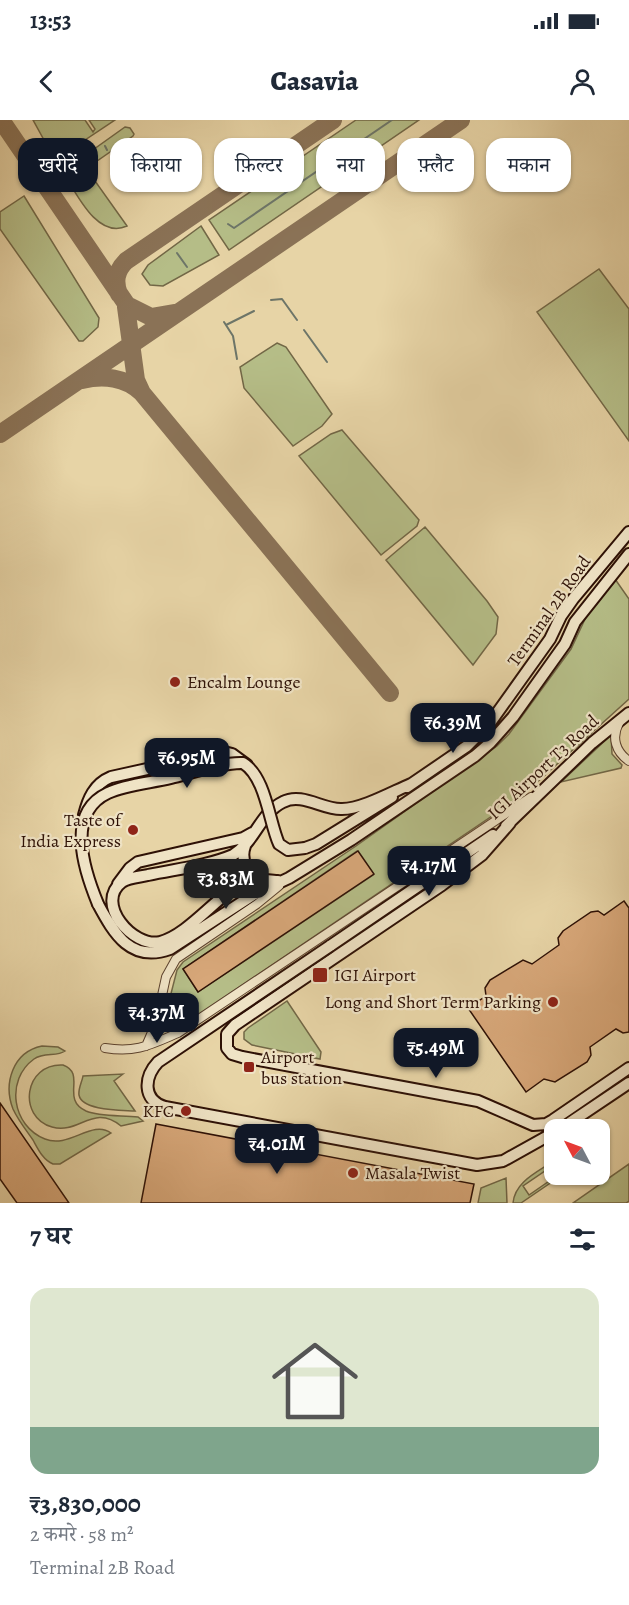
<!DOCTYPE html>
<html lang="hi">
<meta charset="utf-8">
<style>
:root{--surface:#fff;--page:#f6f6f7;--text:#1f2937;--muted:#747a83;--line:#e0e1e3;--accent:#111827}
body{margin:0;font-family:Alegreya,"Noto Serif Devanagari",serif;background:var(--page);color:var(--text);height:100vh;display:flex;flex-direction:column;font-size:22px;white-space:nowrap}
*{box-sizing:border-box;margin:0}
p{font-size:20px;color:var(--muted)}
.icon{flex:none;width:33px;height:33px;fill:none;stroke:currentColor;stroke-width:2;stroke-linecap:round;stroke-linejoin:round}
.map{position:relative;height:1083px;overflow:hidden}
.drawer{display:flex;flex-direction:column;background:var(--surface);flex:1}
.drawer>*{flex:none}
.banner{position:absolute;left:18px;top:18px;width:594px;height:54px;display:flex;gap:12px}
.needle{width:39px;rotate:311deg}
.controls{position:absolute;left:544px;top:999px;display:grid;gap:12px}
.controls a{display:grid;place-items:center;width:66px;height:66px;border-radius:12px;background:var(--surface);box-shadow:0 2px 4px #0004;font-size:30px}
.price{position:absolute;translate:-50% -51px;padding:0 14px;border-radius:12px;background:var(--accent);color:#fff;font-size:20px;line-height:39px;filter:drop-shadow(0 2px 3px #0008)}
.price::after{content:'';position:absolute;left:50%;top:36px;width:18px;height:14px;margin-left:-9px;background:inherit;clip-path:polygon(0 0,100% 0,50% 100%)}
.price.on{background:#222;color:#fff}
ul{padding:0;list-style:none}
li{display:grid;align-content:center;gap:12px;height:318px;padding:0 30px}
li+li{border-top:2px solid var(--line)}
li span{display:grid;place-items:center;height:186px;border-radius:18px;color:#555}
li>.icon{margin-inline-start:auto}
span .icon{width:108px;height:108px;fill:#fffc;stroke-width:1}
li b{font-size:26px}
h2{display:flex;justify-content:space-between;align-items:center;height:72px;padding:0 30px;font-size:26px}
.chip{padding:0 21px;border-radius:18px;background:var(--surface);box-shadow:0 2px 4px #0004;font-size:21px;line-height:54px}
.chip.on{background:var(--accent);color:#fff}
.status{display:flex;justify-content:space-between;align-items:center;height:42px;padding:0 30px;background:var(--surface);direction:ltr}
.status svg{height:16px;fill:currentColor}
header{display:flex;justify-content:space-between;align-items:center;height:78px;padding:0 30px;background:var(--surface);font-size:27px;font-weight:800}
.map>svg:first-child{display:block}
.green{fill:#b5bd87;stroke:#726746;stroke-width:1.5;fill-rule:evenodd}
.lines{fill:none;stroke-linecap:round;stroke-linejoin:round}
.stream{stroke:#6d7568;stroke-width:2}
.taxiway{stroke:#8a7256;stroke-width:18}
.building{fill:#d7a779;stroke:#2e1106;stroke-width:1.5}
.street-casing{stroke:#5c422e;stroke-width:10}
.secondary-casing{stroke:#2e1106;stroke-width:14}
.street{stroke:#efe3c5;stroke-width:8}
.secondary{stroke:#efe3c5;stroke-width:10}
.secondary-bridge-casing{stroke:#2e1106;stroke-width:14;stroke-linecap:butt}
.secondary-bridge{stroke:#efe3c5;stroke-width:10}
.poi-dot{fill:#8f2418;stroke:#efe3c5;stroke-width:2}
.labels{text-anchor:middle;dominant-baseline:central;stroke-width:4.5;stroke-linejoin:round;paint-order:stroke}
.street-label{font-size:18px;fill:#2e1106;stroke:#efe3c5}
.poi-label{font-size:18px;fill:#2e1106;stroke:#efe3c5;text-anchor:start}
</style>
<div class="status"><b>13:53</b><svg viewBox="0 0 49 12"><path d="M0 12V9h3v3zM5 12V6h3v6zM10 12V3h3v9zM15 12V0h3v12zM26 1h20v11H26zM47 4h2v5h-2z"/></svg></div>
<header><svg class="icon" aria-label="back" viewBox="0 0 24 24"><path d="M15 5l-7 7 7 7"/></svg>Casavia<svg class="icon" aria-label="person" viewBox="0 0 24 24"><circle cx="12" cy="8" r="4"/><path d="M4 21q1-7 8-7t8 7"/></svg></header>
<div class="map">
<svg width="629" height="1083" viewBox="0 0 629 1083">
<rect width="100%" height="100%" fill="#e7d4a6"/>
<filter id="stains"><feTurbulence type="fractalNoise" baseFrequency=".00333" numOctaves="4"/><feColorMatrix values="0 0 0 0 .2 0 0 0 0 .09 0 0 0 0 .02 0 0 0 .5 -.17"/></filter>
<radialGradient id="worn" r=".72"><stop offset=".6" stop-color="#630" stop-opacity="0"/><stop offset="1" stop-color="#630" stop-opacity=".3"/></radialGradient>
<path class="green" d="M33,0H85L93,12L95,9L89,0H115L55,40Z
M356,0H419L229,130L209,100Z
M125,7L130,8L134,14L133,16L97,41H92L88,36L90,32Z
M75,39L83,44L127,106C96,120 75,70 61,49Z
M24,76L99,198L98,207L83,221H79L0,109V92Z
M201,106L219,135L163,166L150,165L142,154L148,145Z
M599,149L629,189V321L537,192Z
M277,223L286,227L332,294L322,306L293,326L244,268L240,247Z
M342,310L419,400L417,406L381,435L299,336L331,314Z
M425,407L487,481L498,497L496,514L473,545L386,440Z
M615,459L629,479V579L523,675L179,908L172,909L165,905L164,901L177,850L183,842L356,726L497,626L509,614L571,529L586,497ZM357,731L373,755L198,872L183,849Z
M611,615L612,634L622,645L621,648L561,662Z
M287,881L321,932L320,939L252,925L244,919V912L248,908Z
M42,926L58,927L65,931C57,937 44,932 34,939C5,960 12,1006 45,1019C69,1029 92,999 111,1013L60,1044H53C43,1040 38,1029 33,1020C26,1010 18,1000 13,989C3,963 13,932 42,926Z
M63,945C87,954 60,979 86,991C100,997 123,995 138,997L143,1001L121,1006C93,983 79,1015 52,1007C17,997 24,943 63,945Z
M123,954L114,961L135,991C122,990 82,991 79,975C78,969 82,962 83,956Z
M555,1040V1044L523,1066L529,1075L558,1055H562L521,1083H513C515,1061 538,1052 555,1040Z
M629,1044V1081L626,1083H573Z
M506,1058L507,1083H478L481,1068Z"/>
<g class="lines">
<path class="stream" d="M105,26L107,30
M228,104L234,108L392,0
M177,133L187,147
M271,180L282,179L297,200
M224,202L233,216L237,239
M226,205L254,191
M304,210L327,242"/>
<path class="taxiway" d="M1,0L127,185L151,197L174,193
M119,174C114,161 116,151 126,141L333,0
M126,187L136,260L142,273L390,573
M82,260C103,255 126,257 142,273
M0,314L461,0"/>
</g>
<path class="building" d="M358,731L374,754L198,872L183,849Z
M624,781L629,788V912L623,913L616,909L590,927L591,935L587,942L555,962L544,959L526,972L468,888L486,876L485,868L490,860L523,840L532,844L559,825L558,818L563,811L591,792L598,791L604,795Z
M0,983L69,1083H17L0,1059Z
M156,1004L474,1064L470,1083H141Z"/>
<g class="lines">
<g class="street-casing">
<path id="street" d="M619,603C611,618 616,632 629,641
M146,926L156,903L166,857L176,839L257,784L279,766
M105,928C136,933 150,925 178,913L531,677"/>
</g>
<g class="secondary-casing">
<path id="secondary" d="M407,667L467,626L490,603L550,519L561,496L573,479L629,412
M84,695C88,679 94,664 111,657L224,632L232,634L247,645
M510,703L482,735L442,765L235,905L227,914V928L232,934L242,937L478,981L533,1005L546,1004L553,1000L629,948
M506,706L592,623L629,593
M245,726C240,739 247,754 260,759
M305,728L316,724L392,677
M278,761C268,761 256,757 246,761C220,772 189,815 160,822C133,828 94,783 122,762C129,757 140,757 148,755C176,749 207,746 233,735C255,722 260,693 283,682C302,672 323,690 342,689C362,689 392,672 411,664
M118,764L130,748L138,742L243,718L252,713
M98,784C114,814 131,843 170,829L253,775L289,758L351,720L475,636L490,623L513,597L565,524L575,502L629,434
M330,826L493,715
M165,987L477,1045L503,1041L555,1012
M559,1010L629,963"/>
</g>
<use href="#street" class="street"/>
<use href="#secondary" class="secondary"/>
<g class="secondary-bridge-casing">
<path id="secondary-bridge" d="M98,784C84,750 65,693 108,673C127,664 151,663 171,658C191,653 223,642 243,643C266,657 269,702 279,724L288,730L305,728
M165,987C142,980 144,957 158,942L330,826"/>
</g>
<use href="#secondary-bridge" class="secondary-bridge"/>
</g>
<g class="poi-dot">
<circle cx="175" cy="562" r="6"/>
<circle cx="133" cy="710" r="6"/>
<rect x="312" y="847" width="16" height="16" rx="3"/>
<circle cx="553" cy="882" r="6"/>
<rect x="243" y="941" width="12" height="12" rx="3"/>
<circle cx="186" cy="991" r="6"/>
<circle cx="353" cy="1053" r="6"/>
</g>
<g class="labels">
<g class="street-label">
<text transform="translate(549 491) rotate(-55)">Terminal 2B Road</text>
<text transform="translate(543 647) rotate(-43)">IGI Airport T3 Road</text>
</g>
<g class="poi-label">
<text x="187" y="562">Encalm Lounge</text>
<text x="121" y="700" text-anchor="end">Taste of<tspan x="121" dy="21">India Express</tspan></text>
<text x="334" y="855">IGI Airport</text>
<text x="541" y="882" text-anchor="end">Long and Short Term Parking</text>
<text x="261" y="937">Airport<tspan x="261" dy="21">bus station</tspan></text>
<text x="174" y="991" text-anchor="end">KFC</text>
<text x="365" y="1053">Masala Twist</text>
</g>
</g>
<rect width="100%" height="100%" filter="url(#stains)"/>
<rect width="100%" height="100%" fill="url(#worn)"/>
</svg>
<div class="controls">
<a><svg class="needle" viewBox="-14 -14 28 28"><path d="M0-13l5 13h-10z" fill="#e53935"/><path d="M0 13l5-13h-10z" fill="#747a83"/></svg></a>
</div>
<b class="price" style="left:453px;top:634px">₹6.39M</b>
<b class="price" style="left:187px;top:669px">₹6.95M</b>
<b class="price" style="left:429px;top:777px">₹4.17M</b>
<b class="price on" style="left:226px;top:790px">₹3.83M</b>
<b class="price" style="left:157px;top:924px">₹4.37M</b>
<b class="price" style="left:436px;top:959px">₹5.49M</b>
<b class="price" style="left:277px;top:1055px">₹4.01M</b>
<div class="banner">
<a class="chip on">खरीदें</a>
<a class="chip">किराया</a>
<a class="chip">फ़िल्टर</a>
<a class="chip">नया</a>
<a class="chip">फ़्लैट</a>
<a class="chip">मकान</a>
</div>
</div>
<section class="drawer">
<h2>7 घर<svg class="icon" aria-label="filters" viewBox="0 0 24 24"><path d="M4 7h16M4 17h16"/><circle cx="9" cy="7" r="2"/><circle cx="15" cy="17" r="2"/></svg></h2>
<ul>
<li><span style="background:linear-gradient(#dfe7d0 75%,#7fa58c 0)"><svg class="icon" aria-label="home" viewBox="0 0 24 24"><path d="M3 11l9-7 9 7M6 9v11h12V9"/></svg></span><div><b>₹3,830,000</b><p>2 कमरे · 58 m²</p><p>Terminal 2B Road</p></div></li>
</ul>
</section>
